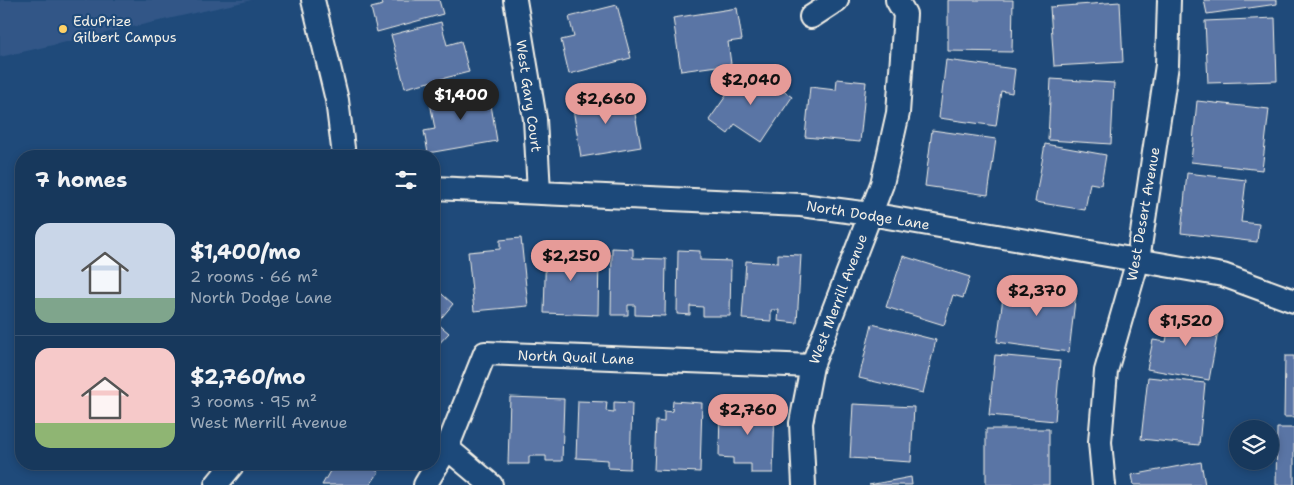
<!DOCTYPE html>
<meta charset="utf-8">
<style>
:root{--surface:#17385c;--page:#244365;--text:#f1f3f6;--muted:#9eacbb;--line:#365272;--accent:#e69b98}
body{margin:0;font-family:"Shantell Sans",sans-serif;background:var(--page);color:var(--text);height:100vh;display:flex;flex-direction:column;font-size:19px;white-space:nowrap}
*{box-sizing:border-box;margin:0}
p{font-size:16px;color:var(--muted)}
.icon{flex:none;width:28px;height:28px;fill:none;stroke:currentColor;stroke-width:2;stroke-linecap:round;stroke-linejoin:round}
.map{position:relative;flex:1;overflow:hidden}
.panel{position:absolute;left:15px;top:150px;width:425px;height:320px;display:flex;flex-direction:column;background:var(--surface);border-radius:20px;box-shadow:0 2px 8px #0003,0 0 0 1px var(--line)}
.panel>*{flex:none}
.controls{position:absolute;left:1229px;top:420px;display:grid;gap:10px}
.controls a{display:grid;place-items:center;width:50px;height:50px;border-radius:50%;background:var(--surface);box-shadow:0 2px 8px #0003,0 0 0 1px var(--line);font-size:25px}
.price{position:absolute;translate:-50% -42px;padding:0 11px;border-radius:18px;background:var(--accent);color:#111;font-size:16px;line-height:32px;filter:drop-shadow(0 1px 2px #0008)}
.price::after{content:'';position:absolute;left:50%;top:30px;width:15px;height:11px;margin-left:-8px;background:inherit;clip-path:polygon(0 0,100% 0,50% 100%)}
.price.on{background:#222;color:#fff}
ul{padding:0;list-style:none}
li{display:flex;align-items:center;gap:15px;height:125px;padding:0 20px}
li+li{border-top:1px solid var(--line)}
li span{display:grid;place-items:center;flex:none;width:140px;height:100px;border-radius:15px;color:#555}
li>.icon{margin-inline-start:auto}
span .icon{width:60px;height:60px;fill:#fffc;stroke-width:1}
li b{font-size:21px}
h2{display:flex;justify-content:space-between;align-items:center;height:60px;padding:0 20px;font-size:21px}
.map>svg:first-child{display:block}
.built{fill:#315787}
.building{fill:#5a74a5;stroke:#f4f1e8}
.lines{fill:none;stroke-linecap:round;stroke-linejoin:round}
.minor-casing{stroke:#f4f1e8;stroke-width:26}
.minor{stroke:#1f4a7a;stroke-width:22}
.poi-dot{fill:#ffd166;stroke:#1f4a7a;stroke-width:2}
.labels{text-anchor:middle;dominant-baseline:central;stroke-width:4.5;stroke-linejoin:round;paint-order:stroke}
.poi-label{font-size:14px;fill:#f4f1e8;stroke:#1f4a7a;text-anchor:start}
.street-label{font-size:14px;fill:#f4f1e8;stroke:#1f4a7a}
</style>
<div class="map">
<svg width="1294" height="485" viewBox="0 0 1294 485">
<rect width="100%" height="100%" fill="#1f4a7a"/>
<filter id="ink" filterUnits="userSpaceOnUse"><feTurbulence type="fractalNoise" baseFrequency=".02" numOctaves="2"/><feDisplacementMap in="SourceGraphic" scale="10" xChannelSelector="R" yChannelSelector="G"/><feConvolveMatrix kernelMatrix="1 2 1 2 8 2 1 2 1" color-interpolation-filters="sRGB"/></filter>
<g filter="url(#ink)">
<path class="built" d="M0,0H252L0,57Z"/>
<path class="building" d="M381,0H439L443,14L377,32L371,8L383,5Z
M948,0H1013L1012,52L948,51Z
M1204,0H1277V4L1207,14Z
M1120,2L1123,62L1054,66L1050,7Z
M617,5L631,58L569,74L561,40L574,37L569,17Z
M737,8L742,40L728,42L731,64L681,71L673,18Z
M1275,18L1277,81L1208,83L1205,21Z
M441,22L447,45L461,41L469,72L405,88L391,35Z
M946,60L1015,69L1012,93L1001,91L996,126L939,118Z
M747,66L792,97L762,142L735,124L728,134L709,120Z
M837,79L866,82L860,142L805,137L810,87L836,90Z
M1051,79L1114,83L1111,144L1048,140Z
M488,87L497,141L428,153L424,131L435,129L429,97Z
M631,92L641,147L581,157L572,103Z
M1197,101L1269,109L1262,170L1191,162Z
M932,130L996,139L988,195L925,186Z
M1045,144L1106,155L1101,185L1090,183L1085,210L1035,202Z
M1187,173L1246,180L1241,222L1259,224L1257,242L1181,233Z
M521,238L528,306L474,311L468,252L500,249V240Z
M546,244L568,245V255L599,256L598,315L544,313Z
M612,248L633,249V258L666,259L665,316L635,315V305H628V315H611Z
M678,250L700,251V260L731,261L730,316H703V307L690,306V315L677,314Z
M778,254L801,255L797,323L778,321L779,310H771V321L742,319L746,261L778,263Z
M903,256L970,277L963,298L953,295L944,325L886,307Z
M1005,283L1076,292L1069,352L997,342Z
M434,287L453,304L437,323L449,333L435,348L434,347Z
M1171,313L1220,321L1209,380L1147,369L1153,340L1166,342Z
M872,324L936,340L923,393L859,378Z
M995,355L1060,361L1055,421L989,415Z
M1285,356H1294V417H1284Z
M1148,377L1205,383L1199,445L1141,439Z
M510,397L564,399L562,461H546V456H529V464H508Z
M578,401L607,402L606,411L614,412V402L632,403L630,469L608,468V460L576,458Z
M673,401L702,403L700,472L654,470L656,421L664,422V411L672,412Z
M720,404L775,406L773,473H751V464H733V458L719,457Z
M853,404L914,407L911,462L850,458Z
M1277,428H1294V485H1276Z
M986,429H1049V485H986Z
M1201,462L1205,485H1134L1132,475Z
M334,464H366L379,472L370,485H322Z
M911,477L912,485H869Z"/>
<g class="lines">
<g class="minor-casing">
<path id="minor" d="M313,0L337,100L344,156
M515,0L535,119L539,192
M811,17L837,0
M434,188L801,205L870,214L1223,275L1294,301
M447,448L491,485
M216,485L233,464
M425,485L447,448L485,353L812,366
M804,485L801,423L812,366L882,184L898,113L905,14L897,0
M1104,485L1100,442L1106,371L1138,260L1167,65L1169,0"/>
</g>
<use href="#minor" class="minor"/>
</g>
</g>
<circle class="poi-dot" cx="63" cy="29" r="5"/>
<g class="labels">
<g class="poi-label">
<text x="73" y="21">EduPrize<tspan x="73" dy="16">Gilbert Campus</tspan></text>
</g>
<g class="street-label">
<text transform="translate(529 96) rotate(82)">West Gary Court</text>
<text transform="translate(1143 214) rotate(-80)">West Desert Avenue</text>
<text transform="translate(868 215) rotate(9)">North Dodge Lane</text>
<text transform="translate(838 299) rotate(-69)">West Merrill Avenue</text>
<text transform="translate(576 357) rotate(2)">North Quail Lane</text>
</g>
</g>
</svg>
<div class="controls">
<a><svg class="icon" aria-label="layers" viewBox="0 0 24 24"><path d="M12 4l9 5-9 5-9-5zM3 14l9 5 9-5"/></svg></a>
</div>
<b class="price" style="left:751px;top:106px">$2,040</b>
<b class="price on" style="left:461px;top:121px">$1,400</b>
<b class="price" style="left:606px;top:125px">$2,660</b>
<b class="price" style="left:571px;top:282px">$2,250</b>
<b class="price" style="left:1037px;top:317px">$2,370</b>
<b class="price" style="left:1186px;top:347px">$1,520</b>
<b class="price" style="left:748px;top:436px">$2,760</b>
<section class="panel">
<h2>7 homes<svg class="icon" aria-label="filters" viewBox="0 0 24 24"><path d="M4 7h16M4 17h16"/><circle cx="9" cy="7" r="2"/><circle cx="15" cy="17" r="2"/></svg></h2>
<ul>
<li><span style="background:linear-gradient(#c9d6e8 75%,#7fa58c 0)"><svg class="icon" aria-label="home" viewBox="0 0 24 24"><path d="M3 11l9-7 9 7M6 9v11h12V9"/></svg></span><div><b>$1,400/mo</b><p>2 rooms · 66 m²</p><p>North Dodge Lane</p></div></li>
<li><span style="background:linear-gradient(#f6c9c9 75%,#8fb573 0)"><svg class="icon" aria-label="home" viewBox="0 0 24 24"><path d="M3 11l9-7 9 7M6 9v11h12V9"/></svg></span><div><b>$2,760/mo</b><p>3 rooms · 95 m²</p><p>West Merrill Avenue</p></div></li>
</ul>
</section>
</div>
